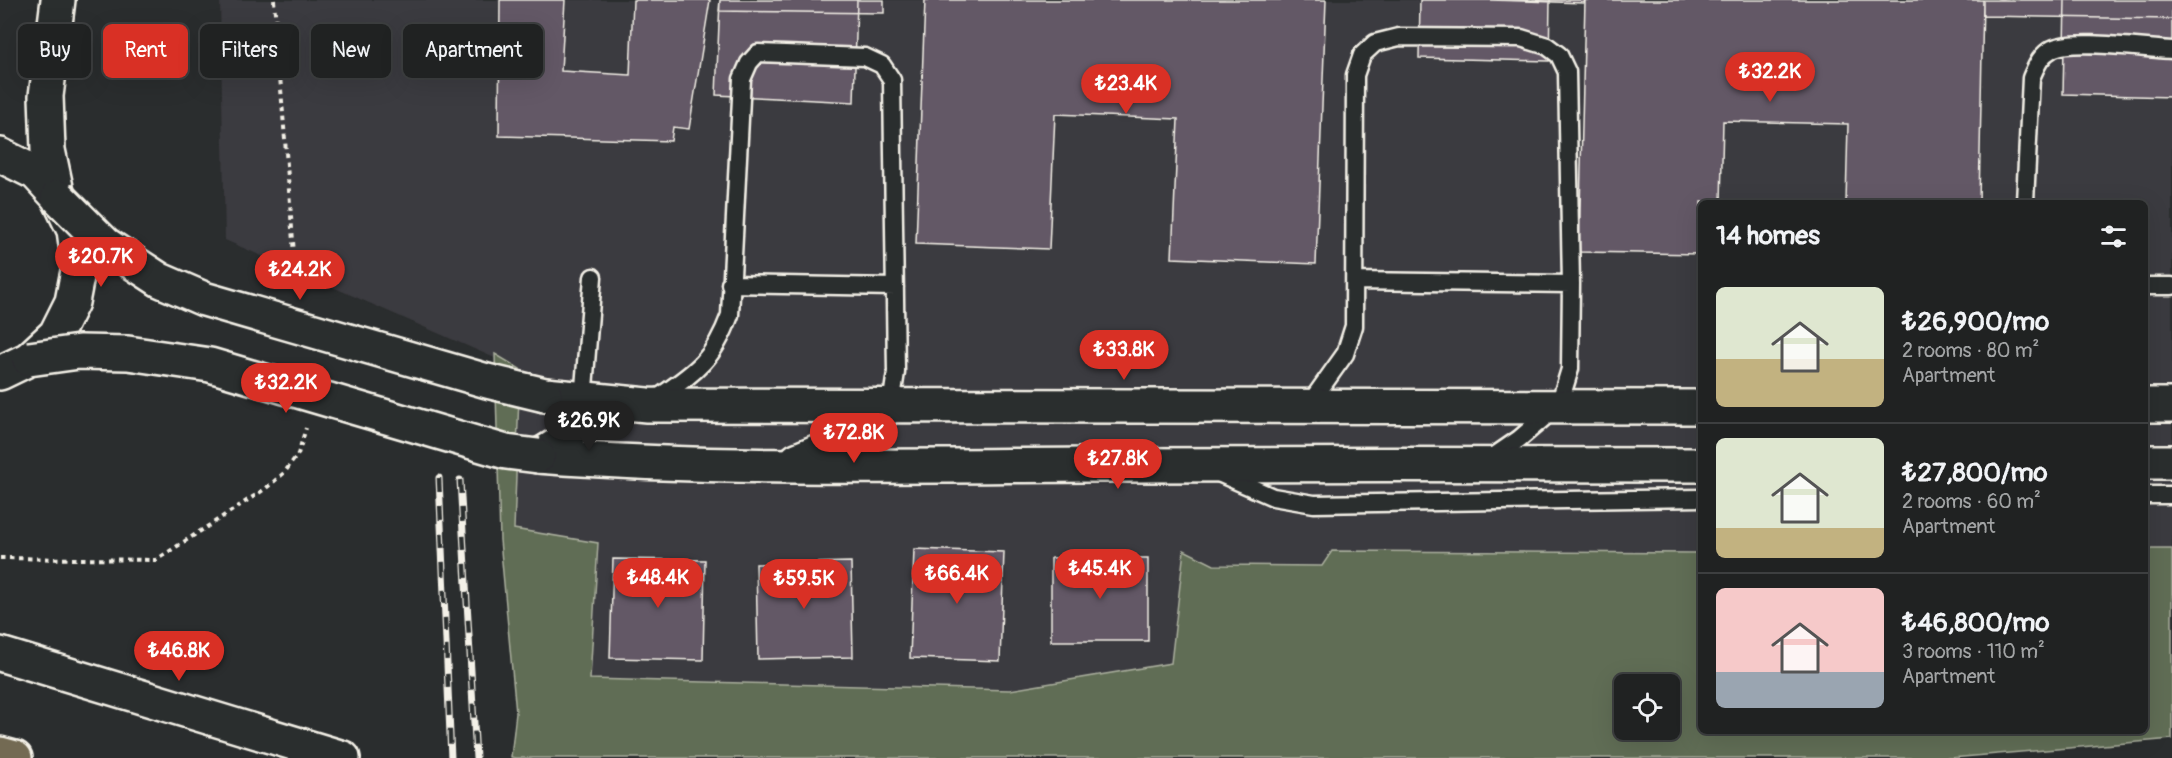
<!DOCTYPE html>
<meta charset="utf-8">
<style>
:root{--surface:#202222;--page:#2d2f2f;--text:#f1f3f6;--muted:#a2a4a5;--line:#3d3f40;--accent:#d93025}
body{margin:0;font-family:Pangolin,sans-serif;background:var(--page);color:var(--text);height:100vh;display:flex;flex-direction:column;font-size:22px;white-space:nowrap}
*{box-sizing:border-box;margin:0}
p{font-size:20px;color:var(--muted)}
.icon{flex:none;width:33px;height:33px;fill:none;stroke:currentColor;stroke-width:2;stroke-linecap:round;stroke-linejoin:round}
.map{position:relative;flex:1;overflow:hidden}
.sheet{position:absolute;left:1698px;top:200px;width:450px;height:534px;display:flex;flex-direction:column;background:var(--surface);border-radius:9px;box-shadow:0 6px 24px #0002,0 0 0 2px var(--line)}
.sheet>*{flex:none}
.banner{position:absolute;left:18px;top:24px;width:570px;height:54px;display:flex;gap:12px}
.tools{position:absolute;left:1614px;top:674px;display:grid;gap:12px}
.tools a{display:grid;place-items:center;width:66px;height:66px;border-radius:9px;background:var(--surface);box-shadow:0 6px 24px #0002,0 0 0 2px var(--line);font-size:30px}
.price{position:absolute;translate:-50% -51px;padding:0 14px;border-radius:21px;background:var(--accent);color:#fff;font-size:20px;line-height:39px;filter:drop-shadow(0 2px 3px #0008)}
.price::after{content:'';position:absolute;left:50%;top:36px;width:18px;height:14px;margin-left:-9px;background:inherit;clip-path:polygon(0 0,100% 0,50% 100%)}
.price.current{background:#222;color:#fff}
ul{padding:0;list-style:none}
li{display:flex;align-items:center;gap:18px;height:150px;padding:0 18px}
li+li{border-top:2px solid var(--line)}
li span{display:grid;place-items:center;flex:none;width:168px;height:120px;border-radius:9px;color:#555}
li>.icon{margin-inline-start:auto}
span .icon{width:72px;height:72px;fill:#fffc;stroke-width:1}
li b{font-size:26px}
h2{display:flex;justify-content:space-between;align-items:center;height:72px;padding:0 18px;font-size:26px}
.pill{padding:0 21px;border-radius:9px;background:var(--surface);box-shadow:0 6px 24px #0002,0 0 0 2px var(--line);font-size:21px;line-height:54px}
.pill.current{background:var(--accent);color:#fff}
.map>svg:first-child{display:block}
.built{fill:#3b3a3f}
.green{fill:#616d54;stroke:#aaaf9e;stroke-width:1.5;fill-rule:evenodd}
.building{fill:#645866;stroke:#f4f1e8;stroke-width:1.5}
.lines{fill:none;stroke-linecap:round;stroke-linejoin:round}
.lane-casing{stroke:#f4f1e8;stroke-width:21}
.secondary-casing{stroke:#f4f1e8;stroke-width:38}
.primary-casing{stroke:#f4f1e8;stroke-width:38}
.path{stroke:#f4f1e8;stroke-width:4;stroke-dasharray:4.5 4.5;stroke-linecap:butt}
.lane{stroke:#2a2d2e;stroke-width:16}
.secondary{stroke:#2a2d2e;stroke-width:33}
.primary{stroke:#736b52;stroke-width:33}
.rail-casing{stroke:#f4f1e8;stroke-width:7}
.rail{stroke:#2a2d2e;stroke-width:4.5;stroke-dasharray:14;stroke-linecap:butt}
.secondary-bridge-casing{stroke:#f4f1e8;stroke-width:38;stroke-linecap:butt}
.secondary-bridge{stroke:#2a2d2e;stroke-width:33}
</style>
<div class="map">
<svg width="2172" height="758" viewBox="0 0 2172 758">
<rect width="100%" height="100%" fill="#2a2d2e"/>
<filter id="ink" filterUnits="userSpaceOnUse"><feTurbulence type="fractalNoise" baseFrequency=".0167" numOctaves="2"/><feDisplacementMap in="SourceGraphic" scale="12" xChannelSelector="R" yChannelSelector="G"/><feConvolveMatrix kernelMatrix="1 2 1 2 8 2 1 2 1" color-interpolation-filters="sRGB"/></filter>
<g filter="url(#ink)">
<path class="built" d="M220,0H2172V620L2145,623V202H1701V653L598,749L514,529L520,369L225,240Z"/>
<path class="green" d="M495,354L520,369L514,529L598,543L590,679L1010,690L1171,663L1184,550L1214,565L1322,566L1332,551L1701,553V730H2145V549H2172V739L1951,758H515L511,757L516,713L500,540ZM1624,684H1670V729H1624Z"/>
<path class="building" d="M500,0H565L561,71L630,75L633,0H710L689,129L673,127L671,141L499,136Z
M720,0H857L854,102L716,95Z
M720,0H884V13L719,11Z
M925,0H1326L1316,264L1172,258L1178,119L1055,114L1049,249L916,244Z
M1420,0H1550L1549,61L1419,58Z
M1490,0H1585L1584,3Z
M1585,0H1983L1979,202H1846L1848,124L1723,121L1721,202H1701V254L1579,252Z
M1983,0H2172V19L1983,16Z
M2065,0H2172V97L2063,94Z
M914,549L1004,552L1000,661L910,658Z
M1051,558H1148V641H1051Z
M613,559L705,560L703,660L610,658Z
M851,562L853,657L758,659L756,564Z"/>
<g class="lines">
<g class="lane-casing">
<path id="lane" d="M2025,202L2031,78C2036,67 2040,55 2052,49C2071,38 2147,49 2172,50
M1355,281L1571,284
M730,284L895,287
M2145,286H2172
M583,400L593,277
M652,402C693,373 712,364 730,315L742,79L749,63L758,53L865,57L882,65L892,80L896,372L891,405
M1308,406L1345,354L1354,326L1355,75L1362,55L1375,43L1399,37L1521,38L1547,46L1559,55L1567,72L1571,284L1570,369L1559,405L1519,439L1487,461
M1216,472L1273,497L1314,504L1701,498
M2145,495H2172"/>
</g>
<g class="secondary-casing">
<path id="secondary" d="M0,155L36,173L58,197
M0,373L29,359L56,334L72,302L79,266L74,230L58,197L48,150L46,96L58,0
M545,395L647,405L1701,407
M2145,405H2172
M538,456C720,470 904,466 1087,465C1292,464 1496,465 1701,465
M538,456C567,442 575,432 583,400
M797,460L852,437L891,405
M2145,462H2172
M0,654L343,758"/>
</g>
<g class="primary-casing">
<path id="primary" d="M0,754L15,758"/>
</g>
<path class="path" d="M274,0L297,292
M0,558L156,560L265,489L284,473L298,454L306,428"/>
<use href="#lane" class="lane"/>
<use href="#secondary" class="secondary"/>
<use href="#primary" class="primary"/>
<g class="rail-casing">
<path id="rail" d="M439,478L451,758
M460,480L476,758"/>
</g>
<use href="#rail" class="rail"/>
<g class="secondary-bridge-casing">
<path id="secondary-bridge" d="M58,197L105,244L160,280L204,299L487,381L545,395
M29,359L79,352L128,353L210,365L506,452L538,456"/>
</g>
<use href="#secondary-bridge" class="secondary-bridge"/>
</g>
</g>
</svg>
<div class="tools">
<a><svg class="icon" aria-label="locate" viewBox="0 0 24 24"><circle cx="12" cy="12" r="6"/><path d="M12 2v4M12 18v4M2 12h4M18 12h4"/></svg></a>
</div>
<b class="price" style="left:1770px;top:103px">₺32.2K</b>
<b class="price" style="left:1126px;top:115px">₺23.4K</b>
<b class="price" style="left:101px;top:288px">₺20.7K</b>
<b class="price" style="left:300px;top:301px">₺24.2K</b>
<b class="price" style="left:1124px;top:381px">₺33.8K</b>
<b class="price" style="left:286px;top:414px">₺32.2K</b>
<b class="price current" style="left:589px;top:452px">₺26.9K</b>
<b class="price" style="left:854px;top:464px">₺72.8K</b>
<b class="price" style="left:1118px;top:490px">₺27.8K</b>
<b class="price" style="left:1100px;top:600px">₺45.4K</b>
<b class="price" style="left:957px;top:605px">₺66.4K</b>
<b class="price" style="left:658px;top:609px">₺48.4K</b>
<b class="price" style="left:804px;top:610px">₺59.5K</b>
<b class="price" style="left:179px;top:682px">₺46.8K</b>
<div class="banner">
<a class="pill">Buy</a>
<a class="pill current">Rent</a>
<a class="pill">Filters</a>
<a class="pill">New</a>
<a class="pill">Apartment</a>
</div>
<section class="sheet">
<h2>14 homes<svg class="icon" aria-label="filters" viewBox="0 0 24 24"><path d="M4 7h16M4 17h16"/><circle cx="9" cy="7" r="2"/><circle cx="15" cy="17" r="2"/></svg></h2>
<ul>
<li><span style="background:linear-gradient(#dfe7d0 60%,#c2b280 0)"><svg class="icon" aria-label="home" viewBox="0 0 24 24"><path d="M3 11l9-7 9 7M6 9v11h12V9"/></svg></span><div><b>₺26,900/mo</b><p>2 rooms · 80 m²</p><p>Apartment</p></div></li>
<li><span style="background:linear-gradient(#dfe7d0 75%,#c2b280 0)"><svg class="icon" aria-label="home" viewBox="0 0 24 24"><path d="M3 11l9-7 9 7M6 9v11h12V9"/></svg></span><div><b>₺27,800/mo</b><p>2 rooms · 60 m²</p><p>Apartment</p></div></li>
<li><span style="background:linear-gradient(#f6c9c9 70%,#9aa5b1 0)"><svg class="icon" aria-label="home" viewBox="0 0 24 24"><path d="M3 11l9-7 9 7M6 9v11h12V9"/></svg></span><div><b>₺46,800/mo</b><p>3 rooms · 110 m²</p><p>Apartment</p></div></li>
</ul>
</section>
</div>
